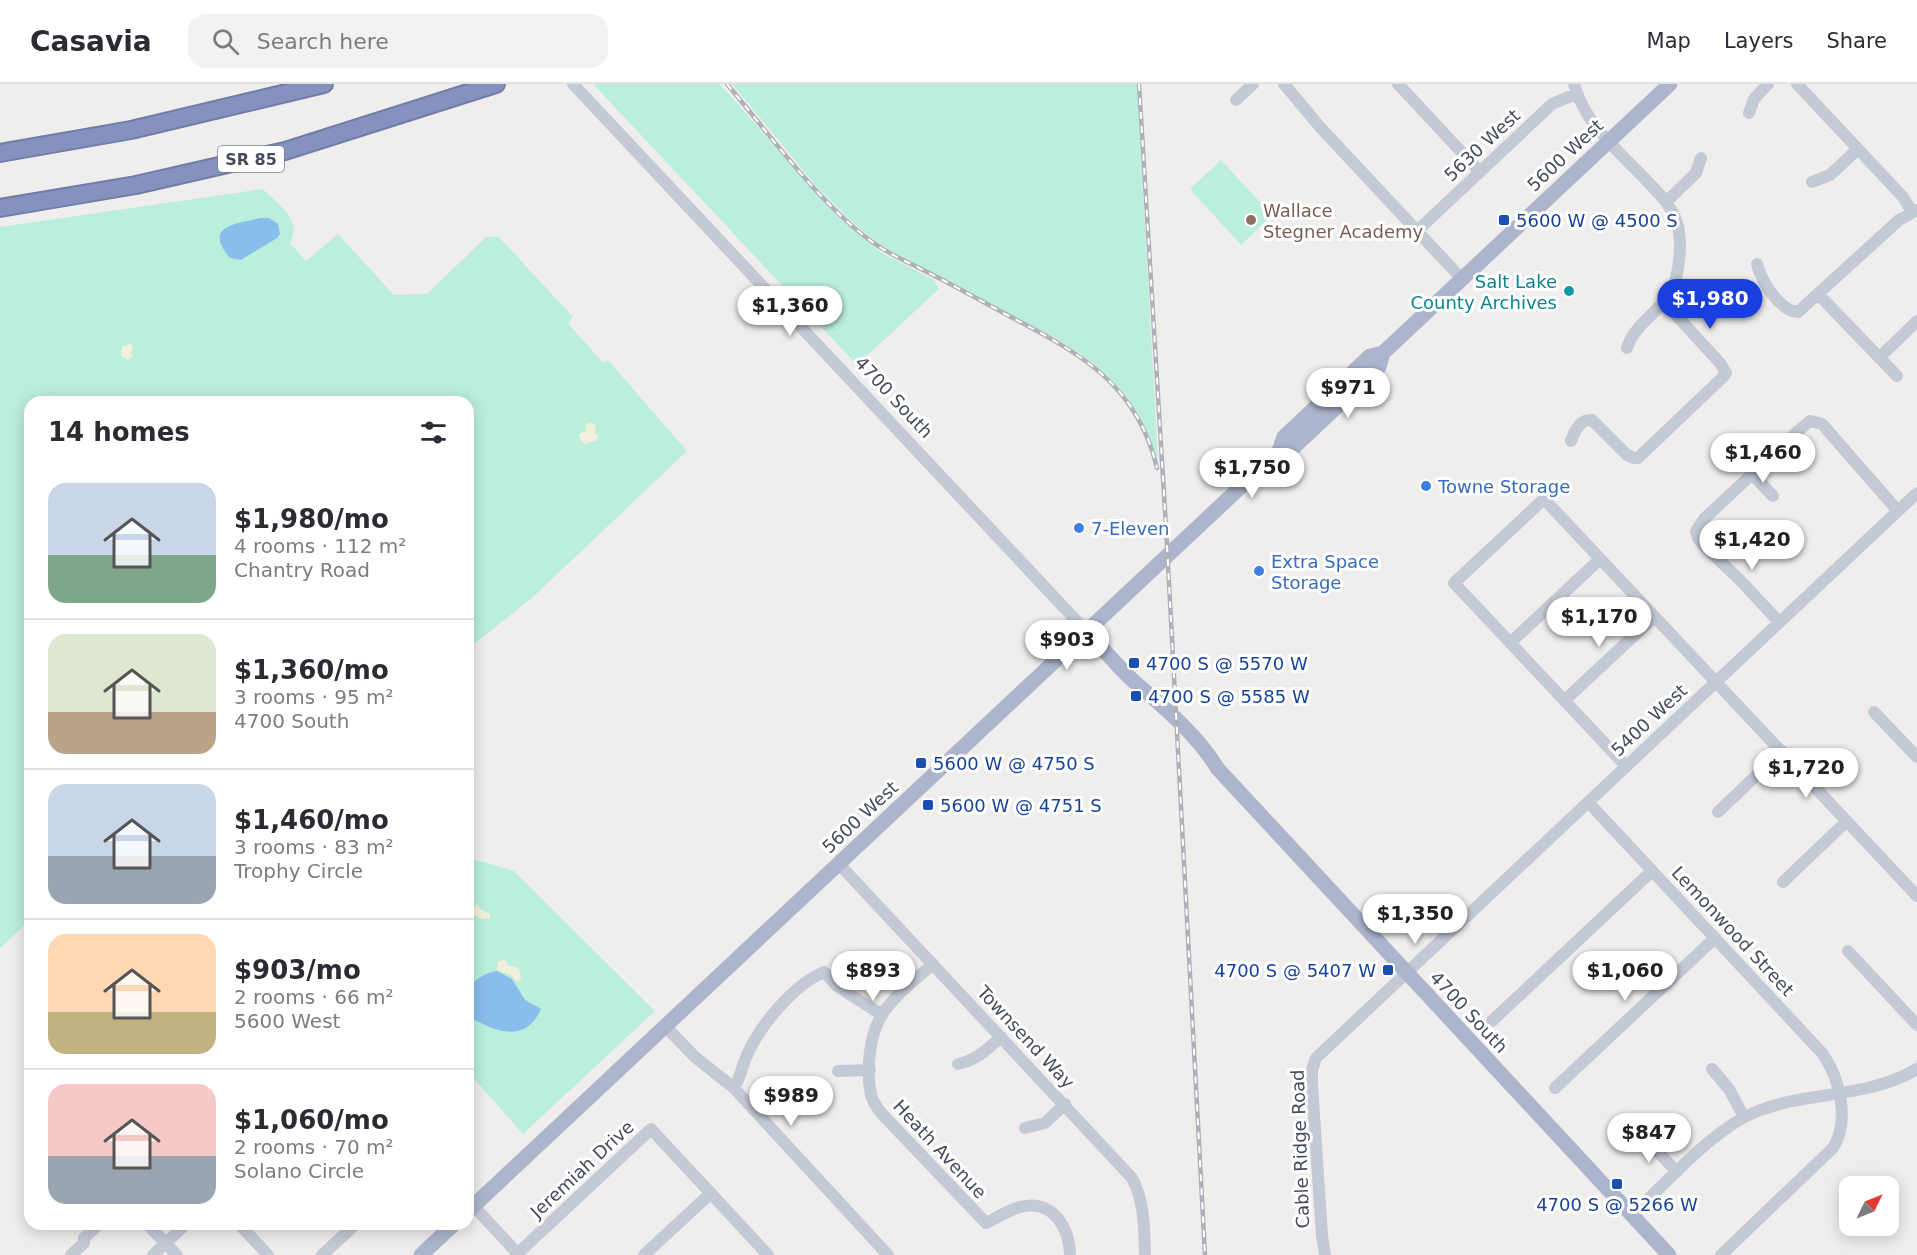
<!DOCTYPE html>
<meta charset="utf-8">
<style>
:root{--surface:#fff;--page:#f2f2f3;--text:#2b2b33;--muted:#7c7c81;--line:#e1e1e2;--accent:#193fde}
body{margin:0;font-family:"DejaVu Sans",sans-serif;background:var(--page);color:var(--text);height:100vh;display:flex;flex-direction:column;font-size:22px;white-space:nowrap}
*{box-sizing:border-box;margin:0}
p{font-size:20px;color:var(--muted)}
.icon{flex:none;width:33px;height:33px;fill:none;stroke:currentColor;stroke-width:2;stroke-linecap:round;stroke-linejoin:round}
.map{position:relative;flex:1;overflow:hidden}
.drawer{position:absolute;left:24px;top:312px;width:450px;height:834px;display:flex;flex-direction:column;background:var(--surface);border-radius:18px;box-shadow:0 3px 15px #0003}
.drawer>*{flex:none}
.needle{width:39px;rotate:47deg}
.buttons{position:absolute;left:1839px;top:1092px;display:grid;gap:12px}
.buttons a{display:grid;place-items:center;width:60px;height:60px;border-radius:12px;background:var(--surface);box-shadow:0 3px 15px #0003;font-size:30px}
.price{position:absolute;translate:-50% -51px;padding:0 14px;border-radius:21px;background:#fff;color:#222;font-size:20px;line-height:39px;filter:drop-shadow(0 2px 3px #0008)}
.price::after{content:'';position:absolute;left:50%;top:36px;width:18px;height:14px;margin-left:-9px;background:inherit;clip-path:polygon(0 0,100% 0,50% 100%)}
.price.active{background:var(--accent);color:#fff}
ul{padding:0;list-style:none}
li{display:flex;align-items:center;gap:18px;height:150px;padding:0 24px}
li+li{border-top:2px solid var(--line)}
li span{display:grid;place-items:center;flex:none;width:168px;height:120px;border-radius:18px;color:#555}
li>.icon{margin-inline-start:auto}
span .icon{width:72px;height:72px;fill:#fffc;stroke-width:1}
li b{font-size:26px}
h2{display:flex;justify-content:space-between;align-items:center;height:72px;padding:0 24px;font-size:26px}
header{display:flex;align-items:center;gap:36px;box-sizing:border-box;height:84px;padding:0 30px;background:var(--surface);border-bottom:2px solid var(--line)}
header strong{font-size:28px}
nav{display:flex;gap:33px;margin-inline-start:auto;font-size:21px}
.search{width:420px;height:54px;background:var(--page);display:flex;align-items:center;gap:15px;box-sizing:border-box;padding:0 21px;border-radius:18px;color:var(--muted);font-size:22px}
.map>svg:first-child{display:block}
.green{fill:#bbeedb}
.sand{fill:#f2f0dd}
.water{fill:#88beeb}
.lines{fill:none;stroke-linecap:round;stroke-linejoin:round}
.highway-casing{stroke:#707da8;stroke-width:20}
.minor{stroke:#c3c9d5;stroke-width:12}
.major{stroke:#adb5cd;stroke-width:15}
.highway{stroke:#8592bd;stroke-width:16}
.rail-casing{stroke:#afb0b8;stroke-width:4.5}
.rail{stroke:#fff;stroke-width:2;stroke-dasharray:7;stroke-linecap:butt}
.education-dot{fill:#8d6e63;stroke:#fff;stroke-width:2}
.transit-dot{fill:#1a4fb4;stroke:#fff;stroke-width:2}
.culture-dot{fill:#0f9aa8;stroke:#fff;stroke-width:2}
.shop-dot{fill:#3f7fe0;stroke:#fff;stroke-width:2}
.labels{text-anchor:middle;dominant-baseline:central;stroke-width:6;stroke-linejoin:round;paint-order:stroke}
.shield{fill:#fff;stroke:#7e818c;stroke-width:1.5}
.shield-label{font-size:16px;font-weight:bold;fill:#464b5b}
.street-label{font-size:18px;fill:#464b5b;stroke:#fff}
.education-label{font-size:18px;fill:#785e54;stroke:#fff;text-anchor:start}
.transit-label{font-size:18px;fill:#164399;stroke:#fff;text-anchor:start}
.culture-label{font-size:18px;fill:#0d838f;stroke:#fff;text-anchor:end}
.shop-label{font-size:18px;fill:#366cbe;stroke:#fff;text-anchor:start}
</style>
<header>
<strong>Casavia</strong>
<div class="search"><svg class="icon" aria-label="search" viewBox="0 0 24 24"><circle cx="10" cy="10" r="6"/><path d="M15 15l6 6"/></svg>Search here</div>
<nav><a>Map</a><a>Layers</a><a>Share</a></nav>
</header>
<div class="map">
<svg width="1917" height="1171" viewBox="0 0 1917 1171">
<rect width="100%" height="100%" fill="#f0eeed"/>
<path class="green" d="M593,0H720L837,132L882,169L934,196L939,205L857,281Z
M732,0H1137L1158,377C1138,318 1113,288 1059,256L921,184L876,158L848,134L816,102Z
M1221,76L1272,131L1241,161L1190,105Z
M263,105C279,122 303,135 290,159L306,177L338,150L394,211L427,210L486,153H499L573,233L568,239L603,279L608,276L687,367L533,513L468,565V318H30V836L0,864V143Z
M468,774L514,787L655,927L523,1050L468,988Z"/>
<path class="sand" d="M130,260L133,262L131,268L133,272L128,276L121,272L122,263Z
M589,339L595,340L596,345L594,349L598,351V354L595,357L585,360L580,356L579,350L586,347L585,341Z
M478,820L480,825L490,830V834L482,835L472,830L473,822Z
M505,875L508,882H514L519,886L521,894L520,897H516L511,891L497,886L498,878Z"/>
<path class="water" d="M260,134H269L278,140L280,150L277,154L241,176L230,174C203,142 235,140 260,134Z
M497,887L512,895L525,916L541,925C525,961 494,947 468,932V903C477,895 484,889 497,887Z"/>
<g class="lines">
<g class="highway-casing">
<path id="highway" d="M0,69L131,46L324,0
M0,124L136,101L285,67L496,0"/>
</g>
<path class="minor" d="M573,0L1086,547
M1284,0L1320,43L1462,195
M1398,0L1480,88
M1574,0C1585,41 1620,68 1648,98C1660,111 1672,122 1677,139C1682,155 1680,178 1676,194C1669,225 1636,235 1627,264
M1797,0L1903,113L1912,128
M1236,16L1253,0
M1749,29L1754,15L1768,0
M1812,98L1830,91L1858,65
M1666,118L1696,89L1701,74
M1417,147L1552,20L1576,10
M1757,180C1761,196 1779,227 1798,228L1899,136L1917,126
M1819,211L1897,292
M1879,274L1917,237
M1571,357C1574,348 1580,335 1592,336L1627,371L1634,374H1638L1724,292L1726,289L1720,279L1665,219
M1752,390L1773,412
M1779,538L1740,496L1703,461L1698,454L1696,447L1704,435L1798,347L1810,337L1822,340L1898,427
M1510,559L1600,475
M1565,616L1654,533
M1874,628L1917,673
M1626,682L1454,499L1544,415L1917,812
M1588,718L1822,969C1840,994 1850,1037 1833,1064L1721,1171
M1718,728L1782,667
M839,780L1132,1094C1145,1119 1144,1144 1145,1171
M1783,798L1847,737
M1848,867L1917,941
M933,880C916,895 896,910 883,929C869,950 866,987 871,1011C873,1019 878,1025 883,1031L986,1139C997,1134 1008,1126 1020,1123C1053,1115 1069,1143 1070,1171
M1492,937L1652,787
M665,942L695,973L734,1004L888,1171
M958,980C977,976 987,965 1001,953
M1712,985L1729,1005L1744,1033
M838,987L870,986
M734,1004C741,993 742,981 748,969C761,940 795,900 824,888L837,902L882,931
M1555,1004L1715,854
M1025,1044L1045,1039L1065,1020
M1642,1051L1677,1088
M468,1116L519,1171
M1632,1131C1667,1098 1715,1043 1758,1027C1809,1007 1869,1014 1917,985
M147,1140L177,1171
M239,1140L268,1171
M71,1171L84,1159V1154L99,1140
M153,1171L186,1140
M322,1171L356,1140
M516,1171L651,1045L768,1171
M644,1171L711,1109
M1325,1171L1322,1152L1312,1001V986L1316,974L1917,409"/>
<path class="major" d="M1279,367L1284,353L1370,272L1383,269L1670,0
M1086,547C1103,564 1119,585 1138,601C1167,626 1198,652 1218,685L1669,1171
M468,1127L1279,367L1294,363L1379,283L1383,269
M421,1171L454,1140"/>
<use href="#highway" class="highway"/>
<g class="rail-casing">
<path id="rail" d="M727,0C770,51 818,118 871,157C888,170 908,178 927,188C955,202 983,218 1011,233C1081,270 1137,300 1157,384
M1139,0L1166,443L1205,1171"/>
</g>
<use href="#rail" class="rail"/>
</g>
<circle class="education-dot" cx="1251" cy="136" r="6"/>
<g class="transit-dot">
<rect x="1498" y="130" width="12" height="12" rx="3"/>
<rect x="1128" y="573" width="12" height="12" rx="3"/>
<rect x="1130" y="606" width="12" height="12" rx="3"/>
<rect x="915" y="673" width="12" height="12" rx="3"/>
<rect x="922" y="715" width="12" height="12" rx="3"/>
<rect x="1382" y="880" width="12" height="12" rx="3"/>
<rect x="1611" y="1094" width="12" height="12" rx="3"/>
</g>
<circle class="culture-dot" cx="1569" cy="207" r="6"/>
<g class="shop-dot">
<circle cx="1426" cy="402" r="6"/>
<circle cx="1079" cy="444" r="6"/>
<circle cx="1259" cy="487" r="6"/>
</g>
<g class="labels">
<rect class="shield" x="218" y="62" width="66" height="26" rx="4.5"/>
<g class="shield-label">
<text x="251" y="75">SR 85</text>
</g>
<g class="street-label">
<text transform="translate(1482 61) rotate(-43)">5630 West</text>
<text transform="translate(1565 71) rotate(-43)">5600 West</text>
<text transform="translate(894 313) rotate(47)">4700 South</text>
<text transform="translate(1649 636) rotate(-43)">5400 West</text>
<text transform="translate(860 733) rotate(-43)">5600 West</text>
<text transform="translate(1733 847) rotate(47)">Lemonwood Street</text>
<text transform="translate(1469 928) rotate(47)">4700 South</text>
<text transform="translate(1026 953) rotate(47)">Townsend Way</text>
<text transform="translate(940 1065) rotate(47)">Heath Avenue</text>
<text transform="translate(1300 1065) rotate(-92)">Cable Ridge Road</text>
<text transform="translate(582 1085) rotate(-43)">Jeremiah Drive</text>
</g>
<g class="education-label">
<text x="1263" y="126">Wallace<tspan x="1263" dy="21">Stegner Academy</tspan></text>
</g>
<g class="transit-label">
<text x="1516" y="136">5600 W @ 4500 S</text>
<text x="1146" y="579">4700 S @ 5570 W</text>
<text x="1148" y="612">4700 S @ 5585 W</text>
<text x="933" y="679">5600 W @ 4750 S</text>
<text x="940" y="721">5600 W @ 4751 S</text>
<text x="1376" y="886" text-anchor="end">4700 S @ 5407 W</text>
<text x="1617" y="1120" text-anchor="middle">4700 S @ 5266 W</text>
</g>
<g class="culture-label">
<text x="1557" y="197">Salt Lake<tspan x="1557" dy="21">County Archives</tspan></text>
</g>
<g class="shop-label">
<text x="1438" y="402">Towne Storage</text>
<text x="1091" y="444">7-Eleven</text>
<text x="1271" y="477">Extra Space<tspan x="1271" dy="21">Storage</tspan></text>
</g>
</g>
</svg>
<div class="buttons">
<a><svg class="needle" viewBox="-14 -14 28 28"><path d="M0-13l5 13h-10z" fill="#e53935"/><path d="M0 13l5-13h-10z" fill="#7c7c81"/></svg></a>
</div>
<b class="price active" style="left:1710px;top:246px">$1,980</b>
<b class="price" style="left:790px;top:253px">$1,360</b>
<b class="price" style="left:1348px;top:335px">$971</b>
<b class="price" style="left:1763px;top:400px">$1,460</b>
<b class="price" style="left:1252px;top:415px">$1,750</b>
<b class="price" style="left:1752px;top:487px">$1,420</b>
<b class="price" style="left:1599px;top:564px">$1,170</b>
<b class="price" style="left:1067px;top:587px">$903</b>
<b class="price" style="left:1806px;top:715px">$1,720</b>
<b class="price" style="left:1415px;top:861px">$1,350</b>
<b class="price" style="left:873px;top:918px">$893</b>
<b class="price" style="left:1625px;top:918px">$1,060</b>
<b class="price" style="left:791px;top:1043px">$989</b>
<b class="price" style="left:1649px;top:1080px">$847</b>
<section class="drawer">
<h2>14 homes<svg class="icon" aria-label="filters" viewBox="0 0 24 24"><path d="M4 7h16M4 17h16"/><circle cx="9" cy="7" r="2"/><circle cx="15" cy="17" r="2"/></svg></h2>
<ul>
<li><span style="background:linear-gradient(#c9d6e8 60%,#7fa58c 0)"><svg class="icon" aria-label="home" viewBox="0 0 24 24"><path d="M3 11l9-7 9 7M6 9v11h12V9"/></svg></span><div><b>$1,980/mo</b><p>4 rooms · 112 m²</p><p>Chantry Road</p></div></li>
<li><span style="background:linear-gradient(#dfe7d0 65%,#b9a48a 0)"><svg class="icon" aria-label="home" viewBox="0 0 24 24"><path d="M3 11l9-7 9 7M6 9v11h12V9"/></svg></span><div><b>$1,360/mo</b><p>3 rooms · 95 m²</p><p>4700 South</p></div></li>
<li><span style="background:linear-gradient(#c9d6e8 60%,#9aa5b1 0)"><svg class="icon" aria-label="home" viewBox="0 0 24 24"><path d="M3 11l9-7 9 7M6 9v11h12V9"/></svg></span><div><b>$1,460/mo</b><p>3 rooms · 83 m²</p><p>Trophy Circle</p></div></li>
<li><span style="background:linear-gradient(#ffd9b3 65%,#c2b280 0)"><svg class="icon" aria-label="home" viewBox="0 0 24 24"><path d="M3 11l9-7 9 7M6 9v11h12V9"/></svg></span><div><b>$903/mo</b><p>2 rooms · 66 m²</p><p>5600 West</p></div></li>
<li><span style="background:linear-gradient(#f6c9c9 60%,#9aa5b1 0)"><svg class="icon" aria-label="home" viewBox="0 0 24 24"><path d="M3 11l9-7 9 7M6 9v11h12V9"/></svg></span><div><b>$1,060/mo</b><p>2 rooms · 70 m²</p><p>Solano Circle</p></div></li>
</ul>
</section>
</div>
